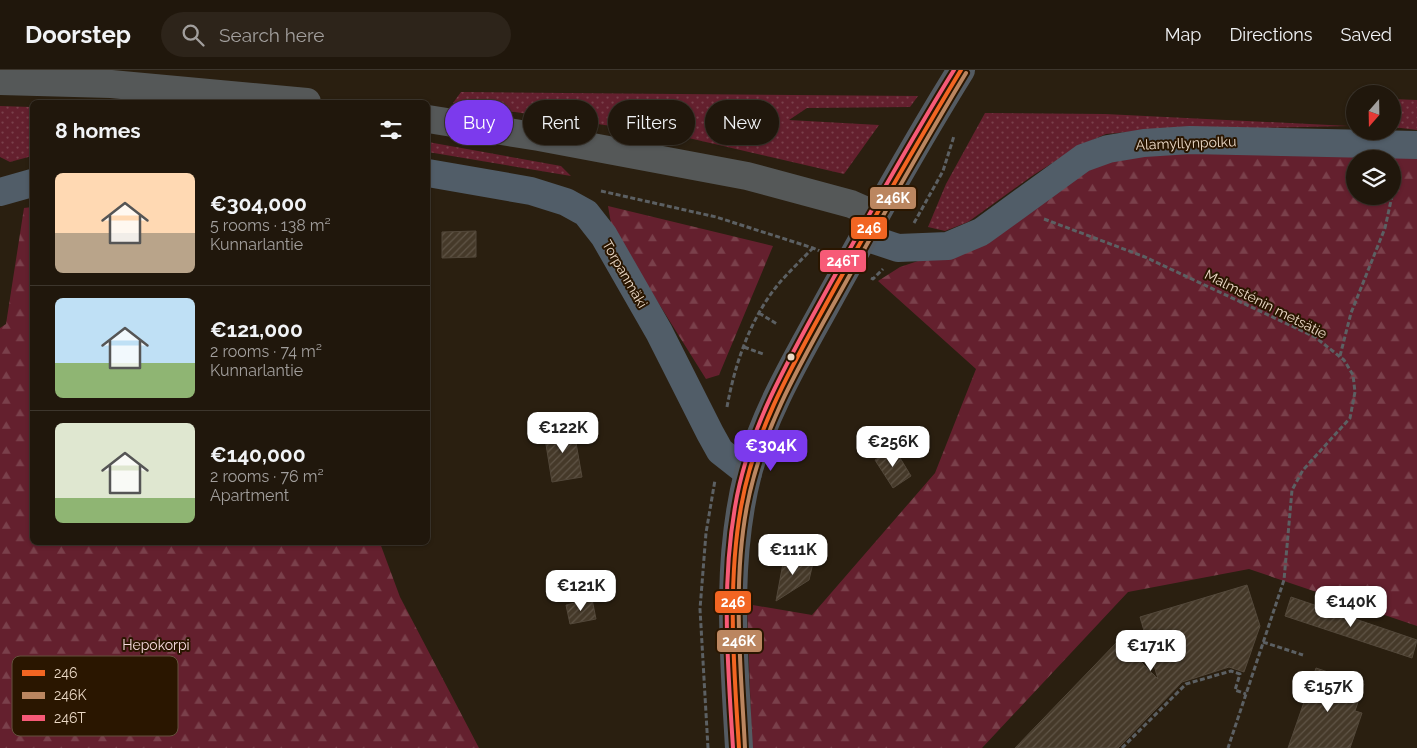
<!DOCTYPE html>
<meta charset="utf-8">
<style>
:root{--surface:#20170c;--page:#2d241a;--text:#f1f3f6;--muted:#a29f9d;--line:#3d362d;--accent:#7c3aed}
body{margin:0;font-family:Raleway,sans-serif;background:var(--page);color:var(--text);height:100vh;display:flex;flex-direction:column;font-size:19px;white-space:nowrap}
*{box-sizing:border-box;margin:0}
p{font-size:16px;color:var(--muted)}
.icon{flex:none;width:28px;height:28px;fill:none;stroke:currentColor;stroke-width:2;stroke-linecap:round;stroke-linejoin:round}
.map{position:relative;flex:1;overflow:hidden}
.panel{position:absolute;left:30px;top:30px;width:400px;height:445px;display:flex;flex-direction:column;background:var(--surface);border-radius:8px;box-shadow:0 1px 4px #0004,0 0 0 1px var(--line)}
.panel>*{flex:none}
.top-card{position:absolute;left:445px;top:30px;width:475px;height:45px;display:flex;gap:10px}
.needle{width:32px;rotate:200deg}
.fabs{position:absolute;left:1346px;top:15px;display:grid;gap:10px}
.fabs a{display:grid;place-items:center;width:55px;height:55px;border-radius:50%;background:var(--surface);box-shadow:0 1px 4px #0004,0 0 0 1px var(--line);font-size:25px}
.price{position:absolute;translate:-50% -42px;padding:0 11px;border-radius:10px;background:#fff;color:#222;font-size:16px;line-height:32px;filter:drop-shadow(0 1px 2px #0008)}
.price::after{content:'';position:absolute;left:50%;top:30px;width:15px;height:11px;margin-left:-8px;background:inherit;clip-path:polygon(0 0,100% 0,50% 100%)}
.price.active{background:var(--accent);color:#fff}
ul{padding:0;list-style:none}
li{display:flex;align-items:center;gap:15px;height:125px;padding:0 25px}
li+li{border-top:1px solid var(--line)}
li span{display:grid;place-items:center;flex:none;width:140px;height:100px;border-radius:8px;color:#555}
li>.icon{margin-inline-start:auto}
span .icon{width:60px;height:60px;fill:#fffc;stroke-width:1}
li b{font-size:21px}
h2{display:flex;justify-content:space-between;align-items:center;height:60px;padding:0 25px;font-size:21px}
.pill{padding:0 18px;border-radius:22px;background:var(--surface);box-shadow:0 1px 4px #0004,0 0 0 1px var(--line);font-size:18px;line-height:45px}
.pill.active{background:var(--accent);color:#fff}
header{display:flex;align-items:center;gap:30px;box-sizing:border-box;height:70px;padding:0 25px;background:var(--surface);border-bottom:1px solid var(--line)}
header strong{font-size:24px}
nav{display:flex;gap:28px;margin-inline-start:auto;font-size:18px}
.search{width:350px;height:45px;background:var(--page);display:flex;align-items:center;gap:12px;box-sizing:border-box;padding:0 18px;border-radius:28px;color:var(--muted);font-size:19px}
.map>svg:first-child{display:block}
.grass{fill:url(#grass-dots)}
.forest{fill:url(#forest-firs);fill-rule:evenodd}
.building{fill:url(#building-hatch);stroke:#53483a}
.lines{fill:none;stroke-linecap:round;stroke-linejoin:round}
.path{stroke:#5c6063;stroke-width:3;stroke-dasharray:5 2.5;stroke-linecap:butt}
.minor{stroke:#515d68;stroke-width:28}
.major{stroke:#545b62;stroke-width:28}
.highway{stroke:#555858;stroke-width:28}
.bus-1-casing{stroke:#2a1600;stroke-width:8}
.bus-2-casing{stroke:#2a1600;stroke-width:8}
.bus-3-casing{stroke:#2a1600;stroke-width:8}
.bus-1{stroke:#f26522;stroke-width:4}
.bus-2{stroke:#bb8660;stroke-width:4}
.bus-3{stroke:#f75a77;stroke-width:4}
.bus-dot{fill:#ecdac7;stroke:#2a1600;stroke-width:2}
.labels{text-anchor:middle;dominant-baseline:central;stroke-width:4;stroke-linejoin:round;paint-order:stroke}
.street-label{font-size:14px;fill:#ecdac7;stroke:#2a1600}
.park-label{font-size:14px;fill:#f7dade;stroke:#2a1600}
.key{fill:#2a1600;stroke:#64513c;stroke-width:1}
.key-label{font-size:14px;fill:#ecdac7}
.line-badge{stroke:#2a1600;stroke-width:2}
.badge-label{font-size:14px;text-anchor:middle;font-weight:bold;fill:#fff}
</style>
<header>
<strong>Doorstep</strong>
<div class="search"><svg class="icon" aria-label="search" viewBox="0 0 24 24"><circle cx="10" cy="10" r="6"/><path d="M15 15l6 6"/></svg>Search here</div>
<nav><a>Map</a><a>Directions</a><a>Saved</a></nav>
</header>
<div class="map">
<svg width="1417" height="678" viewBox="0 0 1417 678">
<defs>
<pattern id="grass-dots" width="8" height="8" patternUnits="userSpaceOnUse" patternTransform="scale(1.25)"><rect width="8" height="8" fill="#64202e"/><path d="M2 2h.1M6 6h.1" fill="none" stroke="#7a404b" stroke-width="1.8" stroke-linecap="round"/></pattern>
<pattern id="forest-firs" width="22" height="20" patternUnits="userSpaceOnUse" patternTransform="scale(1.25)"><rect width="22" height="20" fill="#64202e"/><path d="M5 1l3.5 6h-7zM16 11l3.5 6h-7z" fill="#7a404b"/></pattern>
<pattern id="building-hatch" width="6" height="6" patternUnits="userSpaceOnUse" patternTransform="scale(1.25)"><rect width="6" height="6" fill="#453929"/><path d="M-1 1l2-2M0 6l6-6M5 7l2-2" fill="none" stroke="#605547"/></pattern>
</defs>
<rect width="100%" height="100%" fill="#2a1f10"/>
<path class="grass" d="M461,22L918,26L910,37L807,38L789,50L879,55L844,104L680,66L453,33Z
M1393,29L1417,30V60L1393,57Z
M0,36L32,37V86L10,92L0,87Z
M985,43L1105,44L1349,56L1138,61L1106,64L1079,76L1032,106L968,152L945,161L928,157L946,114Z
M428,72L561,96L571,106L428,82Z"/>
<path class="forest" d="M1142,83L1417,84V556L1249,499L1128,522L982,678H752L747,534L812,545L935,403L976,299L878,211L900,197L927,188L1070,104ZM1355,89H1392V126H1355Z
M608,136L773,176L719,305L706,309L612,159Z
M32,137V472L380,473L400,527L479,678H0V258L6,254L24,138Z"/>
<path class="building" d="M476,161V187L442,188V162Z
M573,356L582,407L552,412L544,362Z
M894,378L911,406L893,418L875,390Z
M784,488L813,493L809,510L776,531Z
M1247,515L1260,556L1244,602L1229,597L1182,612L1118,678H1015L1119,570L1158,609L1140,547Z
M1291,527L1417,570L1412,588L1285,546Z
M592,529L596,549L570,554L566,535Z
M1316,598L1364,614L1355,641L1362,643L1350,678H1288Z"/>
<g class="lines">
<path class="path" d="M601,121L716,147L813,178L826,184
M1392,126L1399,100
M1044,149L1145,187L1315,267L1344,290L1353,305L1355,322L1350,348L1303,400L1292,420L1284,510L1228,678
M914,153L943,101L954,66
M871,208L873,209L883,199
M759,243L777,254
M744,277L763,284
M1340,286L1351,243L1385,158L1392,126
M727,337C735,293 751,246 781,211C791,200 802,189 813,178
M1263,572L1303,585
M708,678L700,539L706,463L715,410
M1122,678L1186,614L1231,601L1240,604L1235,620L1246,624"/>
<path class="minor" d="M428,103L531,121L566,132L586,143L604,166L659,262L710,363L720,381L748,403
M0,122L32,113
M865,167L898,178L948,176L981,162L1083,88L1108,79L1144,73L1190,70L1417,75"/>
<path class="major" d="M739,678C734,587 725,493 748,403C765,340 800,283 831,226C873,150 915,74 961,0"/>
<path class="highway" d="M0,11L111,14L307,32
M428,49L539,67L747,106L851,134L876,145"/>
<g class="bus-1-casing">
<path id="bus-1" d="M739,678C734,598 727,516 741,437C755,356 798,286 836,216C877,143 918,71 961,0"/>
</g>
<g class="bus-2-casing">
<path id="bus-2" d="M745,678C741,598 732,515 747,436C762,357 803,289 842,219C882,147 923,74 966,3"/>
</g>
<g class="bus-3-casing">
<path id="bus-3" d="M733,678C728,598 721,517 735,437C748,357 791,286 829,216C870,143 910,71 954,0"/>
</g>
<use href="#bus-1" class="bus-1"/>
<use href="#bus-2" class="bus-2"/>
<use href="#bus-3" class="bus-3"/>
</g>
<circle class="bus-dot" cx="791" cy="287" r="4.5"/>
<g class="labels">
<g class="street-label">
<text transform="translate(1186 73) rotate(-2)">Alamyllynpolku</text>
<text transform="translate(625 204) rotate(60)">Torpanmäki</text>
<text transform="translate(1266 234) rotate(27)">Malmsténin metsätie</text>
</g>
<g class="park-label">
<text x="156" y="575">Hepokorpi</text>
</g>
</g>
<rect x="12" y="586" width="166" height="80" rx="8" class="key"/>
<rect x="22" y="600" width="23" height="6" fill="#f26522"/>
<rect x="22" y="622" width="23" height="7" fill="#bb8660"/>
<rect x="22" y="645" width="23" height="6" fill="#f75a77"/>
<g class="key-label">
<text x="54" y="608">246</text>
<text x="54" y="630">246K</text>
<text x="54" y="653">246T</text>
</g>
<g class="line-badge">
<rect x="869" y="116" width="48" height="24" rx="5" fill="#bb8660"/>
<rect x="850" y="146" width="38" height="24" rx="5" fill="#f26522"/>
<rect x="819" y="179" width="48" height="24" rx="5" fill="#f75a77"/>
<rect x="714" y="520" width="38" height="24" rx="5" fill="#f26522"/>
<rect x="716" y="559" width="47" height="24" rx="5" fill="#bb8660"/>
</g>
<g class="badge-label">
<text x="893" y="133">246K</text>
<text x="869" y="163">246</text>
<text x="843" y="196">246T</text>
<text x="733" y="537">246</text>
<text x="739" y="576">246K</text>
</g>
</svg>
<div class="fabs">
<a><svg class="needle" viewBox="-14 -14 28 28"><path d="M0-13l5 13h-10z" fill="#e53935"/><path d="M0 13l5-13h-10z" fill="#a29f9d"/></svg></a>
<a><svg class="icon" aria-label="layers" viewBox="0 0 24 24"><path d="M12 4l9 5-9 5-9-5zM3 14l9 5 9-5"/></svg></a>
</div>
<b class="price" style="left:563px;top:384px">€122K</b>
<b class="price" style="left:893px;top:398px">€256K</b>
<b class="price active" style="left:771px;top:402px">€304K</b>
<b class="price" style="left:793px;top:506px">€111K</b>
<b class="price" style="left:581px;top:542px">€121K</b>
<b class="price" style="left:1351px;top:558px">€140K</b>
<b class="price" style="left:1151px;top:602px">€171K</b>
<b class="price" style="left:1328px;top:643px">€157K</b>
<div class="top-card">
<a class="pill active">Buy</a>
<a class="pill">Rent</a>
<a class="pill">Filters</a>
<a class="pill">New</a>
</div>
<section class="panel">
<h2>8 homes<svg class="icon" aria-label="filters" viewBox="0 0 24 24"><path d="M4 7h16M4 17h16"/><circle cx="9" cy="7" r="2"/><circle cx="15" cy="17" r="2"/></svg></h2>
<ul>
<li><span style="background:linear-gradient(#ffd9b3 60%,#b9a48a 0)"><svg class="icon" aria-label="home" viewBox="0 0 24 24"><path d="M3 11l9-7 9 7M6 9v11h12V9"/></svg></span><div><b>€304,000</b><p>5 rooms · 138 m²</p><p>Kunnarlantie</p></div></li>
<li><span style="background:linear-gradient(#bfe0f5 65%,#8fb573 0)"><svg class="icon" aria-label="home" viewBox="0 0 24 24"><path d="M3 11l9-7 9 7M6 9v11h12V9"/></svg></span><div><b>€121,000</b><p>2 rooms · 74 m²</p><p>Kunnarlantie</p></div></li>
<li><span style="background:linear-gradient(#dfe7d0 75%,#8fb573 0)"><svg class="icon" aria-label="home" viewBox="0 0 24 24"><path d="M3 11l9-7 9 7M6 9v11h12V9"/></svg></span><div><b>€140,000</b><p>2 rooms · 76 m²</p><p>Apartment</p></div></li>
</ul>
</section>
</div>
